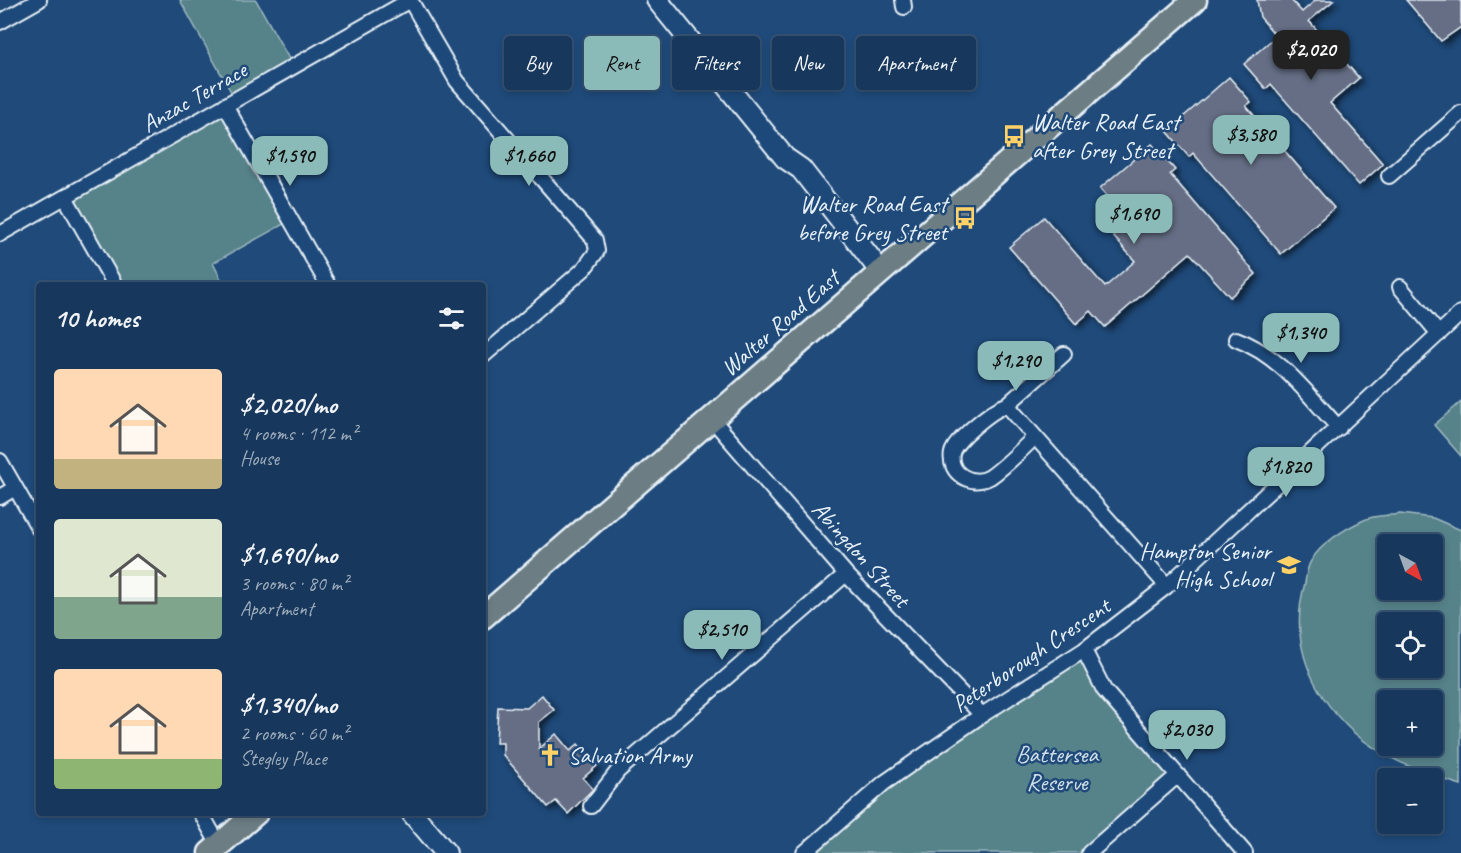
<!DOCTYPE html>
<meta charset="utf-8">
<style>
:root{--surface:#17385c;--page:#203f62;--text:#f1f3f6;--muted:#9eacbb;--line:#365272;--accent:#8bbbb9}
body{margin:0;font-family:Caveat,sans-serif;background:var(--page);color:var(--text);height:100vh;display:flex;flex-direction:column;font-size:22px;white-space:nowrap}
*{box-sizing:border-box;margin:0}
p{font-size:20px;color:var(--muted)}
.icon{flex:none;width:33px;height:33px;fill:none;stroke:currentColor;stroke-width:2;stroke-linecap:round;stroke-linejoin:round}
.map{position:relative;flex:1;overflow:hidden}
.side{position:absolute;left:36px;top:282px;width:450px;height:534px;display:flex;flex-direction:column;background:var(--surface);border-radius:6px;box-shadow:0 3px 9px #0003,0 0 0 2px var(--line)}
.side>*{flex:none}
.banner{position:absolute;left:504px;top:36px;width:570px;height:54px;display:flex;gap:12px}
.needle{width:39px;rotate:139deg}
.fabs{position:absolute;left:1377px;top:534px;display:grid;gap:12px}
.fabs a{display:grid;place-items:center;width:66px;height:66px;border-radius:6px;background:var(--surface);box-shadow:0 3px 9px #0003,0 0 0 2px var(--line);font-size:30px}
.price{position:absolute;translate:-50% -51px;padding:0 14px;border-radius:12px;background:var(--accent);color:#111;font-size:20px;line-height:39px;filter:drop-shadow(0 2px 3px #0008)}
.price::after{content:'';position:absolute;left:50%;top:36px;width:18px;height:14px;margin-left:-9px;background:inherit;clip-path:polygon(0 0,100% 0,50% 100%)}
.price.on{background:#222;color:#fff}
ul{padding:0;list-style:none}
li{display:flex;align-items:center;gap:18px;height:150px;padding:0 18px}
li span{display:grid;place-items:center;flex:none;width:168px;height:120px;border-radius:6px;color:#555}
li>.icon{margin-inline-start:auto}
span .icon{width:72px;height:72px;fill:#fffc;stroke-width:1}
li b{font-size:26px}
h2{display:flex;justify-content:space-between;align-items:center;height:72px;padding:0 18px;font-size:26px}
.tag{padding:0 21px;border-radius:6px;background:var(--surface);box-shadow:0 3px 9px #0003,0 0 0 2px var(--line);font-size:21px;line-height:54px}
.tag.on{background:var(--accent);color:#111}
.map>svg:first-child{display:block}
.green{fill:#578289;stroke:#a0bac0;stroke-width:1.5;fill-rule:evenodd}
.building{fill:#656e85;stroke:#e8f1f8;stroke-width:1.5;filter:url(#shadow)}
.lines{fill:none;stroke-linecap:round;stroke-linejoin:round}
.street-casing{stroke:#e8f1f8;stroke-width:18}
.secondary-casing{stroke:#e8f1f8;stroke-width:24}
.primary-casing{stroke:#e8f1f8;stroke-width:27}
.street{stroke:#1f4a7a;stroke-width:14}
.secondary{stroke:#1f4a7a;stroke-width:20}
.primary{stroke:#6c7e84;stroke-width:22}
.labels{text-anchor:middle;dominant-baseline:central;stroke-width:5;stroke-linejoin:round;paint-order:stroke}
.street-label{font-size:24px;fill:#e8f1f8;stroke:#1f4a7a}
.poi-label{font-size:24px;fill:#e8f1f8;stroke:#1f4a7a;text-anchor:start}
.park-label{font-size:24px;fill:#d2e0e7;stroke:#1f4a7a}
</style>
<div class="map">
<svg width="1461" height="853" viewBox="0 0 1461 853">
<defs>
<filter id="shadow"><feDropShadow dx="3.5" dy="3.5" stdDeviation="3" flood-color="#0009"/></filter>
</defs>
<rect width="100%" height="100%" fill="#1f4a7a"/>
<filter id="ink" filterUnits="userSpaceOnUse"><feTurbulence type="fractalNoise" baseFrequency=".0167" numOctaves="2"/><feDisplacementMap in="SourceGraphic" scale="12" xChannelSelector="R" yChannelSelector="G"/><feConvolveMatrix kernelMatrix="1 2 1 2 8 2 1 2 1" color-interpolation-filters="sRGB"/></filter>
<g filter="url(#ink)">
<path class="green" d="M180,0H256L293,66L235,99Z
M225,105L291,220L213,263L224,285H115L65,197Z
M1461,402V456L1434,425Z
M1400,514L1433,518L1461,530V785C1419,772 1373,755 1342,721C1306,682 1290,635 1305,583C1306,577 1307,567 1311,561C1320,544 1346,528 1364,520C1374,515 1389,516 1400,514ZM1432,544V590H1388V544ZM1388,622H1432V668H1388ZM1432,700V746H1388V700Z
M1084,650L1104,690L1178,775L1089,853H805L884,783Z"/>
<path class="building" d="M1257,0H1291L1302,12L1316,0H1334L1309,21L1359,78L1330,103L1383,164L1359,185L1271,84L1266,89L1244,64L1276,36L1260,17Z
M1406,0H1461V27L1441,41Z
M1229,77L1251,102L1246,106L1334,208L1281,254L1193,153L1189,157L1167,131Z
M1152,144L1175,170L1170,174L1256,274L1230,297L1190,253L1105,327L1091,311L1076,324L1009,247L1044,217L1105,287L1135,261L1113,236L1129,222L1100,188Z
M542,695L554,710L539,722V749L556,734L570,751L578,744L597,766L583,778L593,789L568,814L556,801L548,807L503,755V743H496L498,707L527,708Z"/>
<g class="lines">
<g class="street-casing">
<path id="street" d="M410,0L457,81L595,240L597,251L584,269L483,356
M903,0L904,7
M0,22L39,0
M225,105L328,285
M1389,176L1461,113
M65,197L115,285
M0,234L410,0
M1400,287L1439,334
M1236,339C1281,356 1307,394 1339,428
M1007,405L1064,354
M712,419L846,574L982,715
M1035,437C1021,450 1006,466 990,477C972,487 948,474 952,453C955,440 993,409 1007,405L1167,586
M0,461L39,529
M0,497L15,488
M1084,650L1104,690L1245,853
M591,806L618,771L846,574
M201,813L219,845
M804,853L884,783L982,715L1084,650L1167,586L1461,313
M1089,853L1178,775"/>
</g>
<g class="secondary-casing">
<path id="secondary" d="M657,0L785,158L801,169L881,272
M412,813L446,853"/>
</g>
<g class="primary-casing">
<path id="primary" d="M483,617L1195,0
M210,853L256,813"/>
</g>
<use href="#street" class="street"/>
<use href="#secondary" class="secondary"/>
<use href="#primary" class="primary"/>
</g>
</g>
<defs>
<g id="bus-bare" transform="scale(1.8)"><path d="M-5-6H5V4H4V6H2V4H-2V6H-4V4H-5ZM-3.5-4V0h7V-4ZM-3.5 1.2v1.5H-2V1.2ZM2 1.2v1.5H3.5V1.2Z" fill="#ffd166" stroke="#1f4a7a" stroke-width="2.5" paint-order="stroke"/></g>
<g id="school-bare" transform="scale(1.8)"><path d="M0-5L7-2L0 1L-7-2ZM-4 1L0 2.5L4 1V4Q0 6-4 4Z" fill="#ffd166" stroke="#1f4a7a" stroke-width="2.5" paint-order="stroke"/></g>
<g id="church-bare" transform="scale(1.8)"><path d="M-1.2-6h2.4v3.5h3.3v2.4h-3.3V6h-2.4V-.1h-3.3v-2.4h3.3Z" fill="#ffd166" stroke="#1f4a7a" stroke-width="2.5" paint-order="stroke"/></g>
</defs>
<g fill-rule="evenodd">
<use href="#bus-bare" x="1014" y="136"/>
<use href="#bus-bare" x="965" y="218"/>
<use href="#school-bare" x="1289" y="565"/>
<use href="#church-bare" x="550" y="755"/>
</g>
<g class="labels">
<g class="street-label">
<text transform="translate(194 97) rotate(-30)">Anzac Terrace</text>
<text transform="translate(780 323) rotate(-41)">Walter Road East</text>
<text transform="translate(861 554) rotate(48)">Abingdon Street</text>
<text transform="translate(1031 655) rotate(-34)">Peterborough Crescent</text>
</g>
<g class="poi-label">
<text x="1032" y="122">Walter Road East<tspan x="1032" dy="28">after Grey Street</tspan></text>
<text x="947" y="204" text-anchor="end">Walter Road East<tspan x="947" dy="28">before Grey Street</tspan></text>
<text x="1271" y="551" text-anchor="end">Hampton Senior<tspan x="1271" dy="28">High School</tspan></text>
<text x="568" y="755">Salvation Army</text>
</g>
<g class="park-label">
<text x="1057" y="754">Battersea<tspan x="1057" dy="28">Reserve</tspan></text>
</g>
</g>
</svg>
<div class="fabs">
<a><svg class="needle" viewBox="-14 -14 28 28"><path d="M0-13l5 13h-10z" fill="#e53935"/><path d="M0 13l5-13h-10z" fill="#9eacbb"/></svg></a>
<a><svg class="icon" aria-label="locate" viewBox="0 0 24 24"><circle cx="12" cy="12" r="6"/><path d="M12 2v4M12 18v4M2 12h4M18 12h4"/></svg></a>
<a>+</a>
<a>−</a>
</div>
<b class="price on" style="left:1311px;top:81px">$2,020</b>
<b class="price" style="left:1251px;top:166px">$3,580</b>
<b class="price" style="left:290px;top:187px">$1,590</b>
<b class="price" style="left:529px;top:187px">$1,660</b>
<b class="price" style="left:1134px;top:245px">$1,690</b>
<b class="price" style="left:1301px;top:364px">$1,340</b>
<b class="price" style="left:1016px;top:392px">$1,290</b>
<b class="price" style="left:1286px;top:498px">$1,820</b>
<b class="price" style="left:722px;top:661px">$2,510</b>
<b class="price" style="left:1187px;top:761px">$2,030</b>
<div class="banner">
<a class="tag">Buy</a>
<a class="tag on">Rent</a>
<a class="tag">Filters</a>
<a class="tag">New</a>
<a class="tag">Apartment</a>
</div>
<section class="side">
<h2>10 homes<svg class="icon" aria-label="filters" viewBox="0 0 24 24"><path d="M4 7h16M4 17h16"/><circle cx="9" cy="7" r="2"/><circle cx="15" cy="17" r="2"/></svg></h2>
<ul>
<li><span style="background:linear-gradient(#ffd9b3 75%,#c2b280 0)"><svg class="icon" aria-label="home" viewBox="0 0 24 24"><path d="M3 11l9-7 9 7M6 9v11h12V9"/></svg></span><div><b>$2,020/mo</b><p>4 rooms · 112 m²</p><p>House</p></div></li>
<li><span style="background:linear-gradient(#dfe7d0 65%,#7fa58c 0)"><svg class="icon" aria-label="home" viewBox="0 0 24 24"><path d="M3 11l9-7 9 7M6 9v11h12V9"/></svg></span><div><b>$1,690/mo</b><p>3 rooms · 80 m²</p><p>Apartment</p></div></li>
<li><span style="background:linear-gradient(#ffd9b3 75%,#8fb573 0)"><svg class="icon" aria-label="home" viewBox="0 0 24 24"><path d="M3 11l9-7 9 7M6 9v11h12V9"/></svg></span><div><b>$1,340/mo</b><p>2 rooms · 60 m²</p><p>Stegley Place</p></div></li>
</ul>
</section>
</div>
